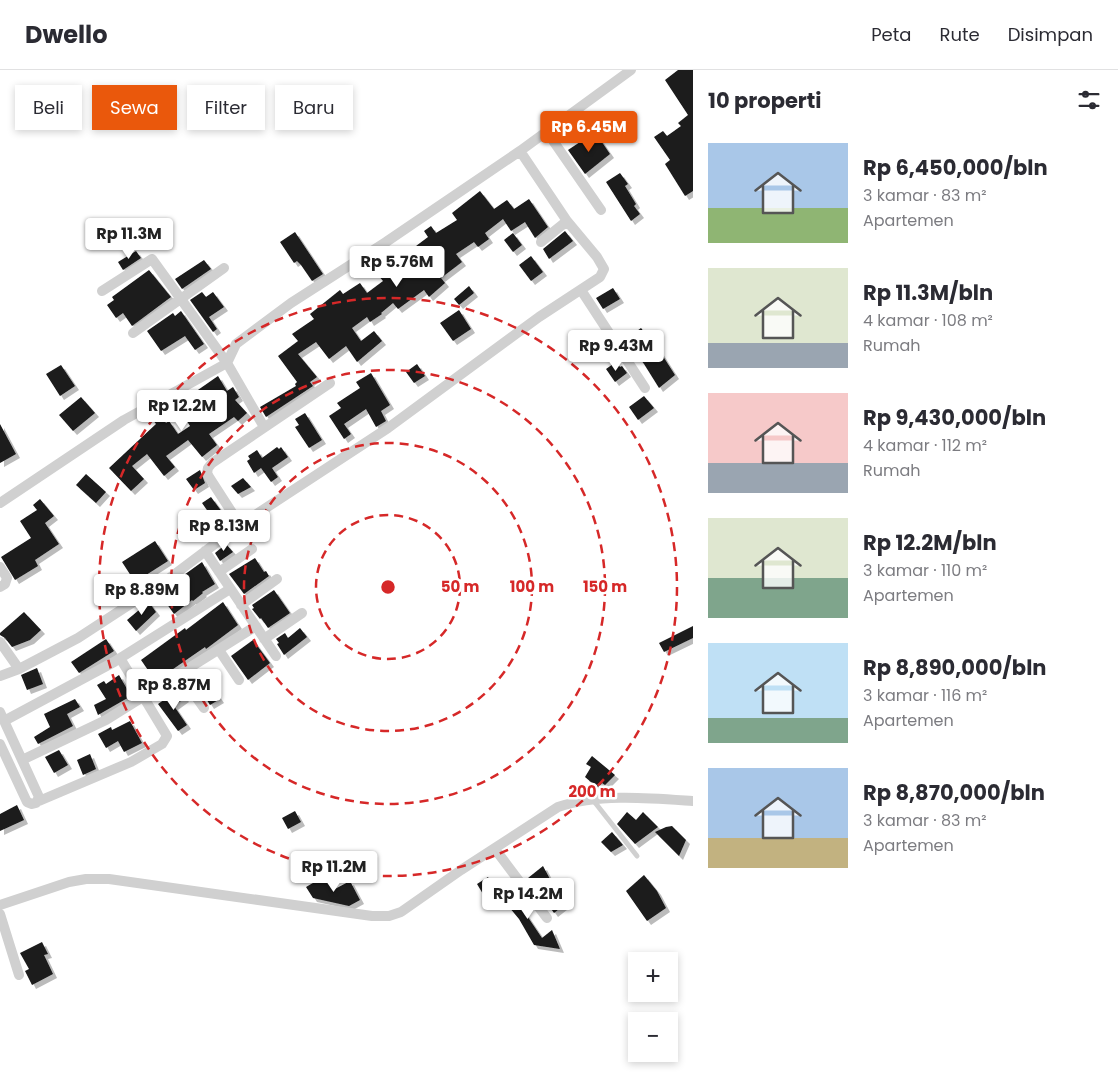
<!DOCTYPE html>
<html lang="id">
<meta charset="utf-8">
<style>
:root{--surface:#fff;--page:#f7f7f7;--text:#2b2b33;--muted:#7c7c81;--line:#e1e1e2;--accent:#ea580c}
body{margin:0;font-family:Poppins,sans-serif;background:var(--page);color:var(--text);height:100vh;display:flex;flex-direction:column;font-size:19px;white-space:nowrap}
*{box-sizing:border-box;margin:0}
p{font-size:16px;color:var(--muted)}
.icon{flex:none;width:28px;height:28px;fill:none;stroke:currentColor;stroke-width:2;stroke-linecap:round;stroke-linejoin:round}
.map{position:relative;flex:1;overflow:hidden}
.side{display:flex;flex-direction:column;background:var(--surface);width:425px}
.side>*{flex:none}
.hud{position:absolute;left:15px;top:15px;width:475px;height:45px;display:flex;gap:10px}
.fabs{position:absolute;left:628px;top:882px;display:grid;gap:10px}
.fabs a{display:grid;place-items:center;width:50px;height:50px;border-radius:0px;background:var(--surface);box-shadow:0 2px 8px #0003;font-size:25px}
.price{position:absolute;translate:-50% -42px;padding:0 11px;border-radius:5px;background:#fff;color:#222;font-size:16px;line-height:32px;filter:drop-shadow(0 1px 2px #0008)}
.price::after{content:'';position:absolute;left:50%;top:30px;width:15px;height:11px;margin-left:-8px;background:inherit;clip-path:polygon(0 0,100% 0,50% 100%)}
.price.on{background:var(--accent);color:#fff}
ul{padding:0;list-style:none}
li{display:flex;align-items:center;gap:15px;height:125px;padding:0 15px}
li span{display:grid;place-items:center;flex:none;width:140px;height:100px;border-radius:0px;color:#555}
li>.icon{margin-inline-start:auto}
span .icon{width:60px;height:60px;fill:#fffc;stroke-width:1}
li b{font-size:21px}
h2{display:flex;justify-content:space-between;align-items:center;height:60px;padding:0 15px;font-size:21px}
.tag{padding:0 18px;border-radius:0px;background:var(--surface);box-shadow:0 2px 8px #0003;font-size:18px;line-height:45px}
.tag.on{background:var(--accent);color:#fff}
header{display:flex;align-items:center;gap:30px;box-sizing:border-box;height:70px;padding:0 25px;background:var(--surface);border-bottom:1px solid var(--line)}
header strong{font-size:24px}
nav{display:flex;gap:28px;margin-inline-start:auto;font-size:18px}
main{display:flex;flex:1;min-height:0}
.map>svg:first-child{display:block}
.building{fill:#1a1a1a;filter:url(#shadow)}
.lines{fill:none;stroke-linecap:round;stroke-linejoin:round}
.lane{stroke:#d0d0d0;stroke-width:5}
.street{stroke:#d0d0d0;stroke-width:10}
.ring{fill:none;stroke:#d62828;stroke-width:2.5;stroke-dasharray:9 6}
.centre{fill:#d62828;stroke:#fff;stroke-width:2.5}
.ring-label{font-size:15px;text-anchor:middle;font-weight:bold;fill:#d62828;stroke:#fff;stroke-width:5;stroke-linejoin:round;paint-order:stroke}
</style>
<header>
<strong>Dwello</strong>
<nav><a>Peta</a><a>Rute</a><a>Disimpan</a></nav>
</header>
<main>
<div class="map">
<svg width="693" height="1008" viewBox="0 0 693 1008">
<defs>
<filter id="shadow"><feDropShadow dx="4" dy="4" stdDeviation="0" flood-color="#0004"/></filter>
</defs>
<rect width="100%" height="100%" fill="#fff"/>
<path class="building" d="M678,0H693V121L685,126L665,94L670,90L654,67L663,61L667,66L681,56L678,53L688,45L665,10Z
M595,62L610,84L585,104L568,80Z
M620,103L628,114L625,116L636,134L634,136L640,144L631,151L606,112Z
M480,121L494,139L507,130L514,139L529,129L548,157L535,168L525,152L511,161L503,149L485,163L489,169L478,177L474,172L456,184L462,192L441,208L445,213L429,227L424,220L398,239L393,233L381,243L382,244L370,252L367,247L352,258L361,271L374,261L382,271L357,292L346,276L329,289L316,272L298,284L317,307L310,312L313,316L266,347L260,337L296,316L295,314L297,312L278,286L298,271L292,264L314,249L310,244L340,220L343,224L360,213L367,223L383,211L378,205L393,193L390,190L396,185L406,197L421,183L416,176L428,167L424,161L431,156L436,163L457,150L452,143Z
M565,161L573,171L549,189L543,179Z
M295,162L323,204L312,211L301,195L297,191L294,193L280,172Z
M513,163L522,175L513,182L504,170Z
M136,181L141,188L123,200L118,192Z
M531,186L543,202L531,211L519,195Z
M204,190L211,199L182,219L175,209Z
M149,200L171,227L132,256L123,243L116,248L107,235L114,230L112,227Z
M469,216L474,223L459,235L454,229Z
M613,218L620,229L603,239L596,228Z
M202,222L206,227L213,222L224,237L209,247L217,259L213,262L190,230Z
M459,240L471,259L453,271L440,253Z
M181,241L204,274L195,280L185,266L161,281L147,261L173,243L175,246Z
M641,258L659,280L675,305L659,318L644,294L625,270Z
M616,292L620,297L622,296L627,303L615,312L606,299Z
M417,294L425,306L414,313L406,302Z
M61,295L75,316L60,326L46,304Z
M371,303L390,335L381,341L386,351L376,357L366,339L344,354L351,364L344,369L329,346L341,338L337,333L360,318L356,312Z
M218,306L227,321L233,317L239,327L235,330L247,343L238,351L234,347L209,364L217,375L202,387L188,370L166,386L175,397L164,406L147,384L132,396L144,409L131,421L109,398L156,354L153,350L160,345L166,353L169,351L178,364L190,356L185,348L195,341L185,329Z
M644,326L654,338L638,350L629,337Z
M81,327L95,343L73,361L59,345Z
M305,343L322,370L309,378L295,357L299,355L295,349Z
M0,354L16,384L0,393Z
M277,377L279,379L281,377L288,387L272,398L278,407L271,412L261,398L254,403L247,391L250,389L248,386L257,380L262,388Z
M200,400L205,413L194,420L186,409Z
M86,404L106,422L96,433L76,415Z
M243,408L251,417L238,424L231,416Z
M211,427L225,446L216,453L202,433Z
M40,429L54,446L45,453L59,474L35,490L38,496L15,510L1,487L31,468L20,451L37,440L33,435Z
M155,471L168,491L135,512L122,492Z
M226,474L233,482L220,491L215,483Z
M255,488L264,502L266,501L269,506L244,524L229,504Z
M202,492L215,514L202,522L203,523L193,531L192,530L174,544L159,523Z
M274,520L290,543L268,558L261,548L260,549L252,539L254,538L252,535Z
M148,531L156,542L136,561L127,550L139,540L137,538Z
M223,532L238,555L206,579L205,577L150,615L144,607L150,603L141,590L185,558L186,560Z
M24,542L41,560L30,570L12,577L5,568L0,565V563Z
M693,556V568L664,582L659,573Z
M300,558L307,567L284,585L277,574L279,573L276,569L285,563L288,568Z
M106,569L114,581L79,603L71,592Z
M253,570L270,593L248,610L231,586Z
M37,598L43,614L27,620L21,605Z
M202,602L220,629L210,635L193,608Z
M119,605L131,626L98,645L94,635L106,629L97,615L104,611L106,614Z
M180,622L185,628L174,636L187,655L178,661L158,634L168,627L170,629Z
M75,629L80,637L67,644L73,656L38,674L34,667L50,657L44,644Z
M130,651L142,673L124,682L118,671L106,678L98,664L111,657L112,660Z
M59,680L68,695L54,703L45,687Z
M90,684L96,699L83,705L77,690Z
M592,686L615,705L605,715L602,713L598,718L585,707L591,697L586,694Z
M17,735L24,750L0,761V744Z
M295,741L301,752L288,759L282,748Z
M627,742L636,750L643,742L658,757L635,774L617,754Z
M672,756L686,770L679,786L655,762L666,757Z
M612,762L623,775L611,782L601,772Z
M543,796L550,809L549,813L556,821L559,819L568,832L554,843L547,833L548,830L538,825L528,808Z
M644,805L657,821L666,838L647,851L626,821Z
M325,806L333,820L350,811L360,830L349,836L313,828L306,817Z
M488,807L495,822L486,829L477,814Z
M513,817L527,832L521,837L542,868L552,860L560,879L534,875L519,849L500,826Z
M42,872L48,884L44,885L53,904L32,915L25,901L29,899L20,883Z"/>
<g class="lines">
<path class="lane" d="M593,730L637,786"/>
<path class="street" d="M547,62L601,140
M541,172L567,151
M581,220L645,318
M102,221L152,189L227,293L264,357
M133,263L224,198
M0,433L124,350L227,293L236,274L291,233L386,172L520,81L631,0
M240,455L209,407L207,403L208,398L212,393L330,313
M205,481L276,586
M0,497L7,508L5,514L0,517
M219,502L252,479
M241,535L277,509
M264,569L302,543
M0,572L19,599
M219,580L239,610
M180,604L204,638
M0,606L19,599L78,568L167,510L240,455L388,358L539,247L600,207L604,199L597,187L567,151L520,81
M0,642L39,727L36,733L32,734L27,732L0,674
M4,651L114,592L230,519
M22,690L106,650L256,556
M39,731L131,692L162,674L167,666L120,588
M495,779L547,848
M0,835L69,812L86,809H109L372,846H389L401,842L461,800L558,737C598,723 651,728 693,731
M0,844L19,905"/>
</g>
<g class="ring">
<circle cx="388" cy="517" r="72"/>
<circle cx="388" cy="517" r="144"/>
<circle cx="388" cy="517" r="217"/>
<circle cx="388" cy="517" r="289"/>
</g>
<circle cx="388" cy="517" r="8" class="centre"/>
<g class="ring-label">
<text x="460" y="522">50 m</text>
<text x="532" y="522">100 m</text>
<text x="605" y="522">150 m</text>
<text x="592" y="727">200 m</text>
</g>
</svg>
<div class="fabs">
<a>+</a>
<a>−</a>
</div>
<b class="price on" style="left:589px;top:83px">Rp 6.45M</b>
<b class="price" style="left:129px;top:190px">Rp 11.3M</b>
<b class="price" style="left:397px;top:218px">Rp 5.76M</b>
<b class="price" style="left:616px;top:302px">Rp 9.43M</b>
<b class="price" style="left:182px;top:362px">Rp 12.2M</b>
<b class="price" style="left:224px;top:482px">Rp 8.13M</b>
<b class="price" style="left:142px;top:546px">Rp 8.89M</b>
<b class="price" style="left:174px;top:641px">Rp 8.87M</b>
<b class="price" style="left:334px;top:823px">Rp 11.2M</b>
<b class="price" style="left:528px;top:850px">Rp 14.2M</b>
<div class="hud">
<a class="tag">Beli</a>
<a class="tag on">Sewa</a>
<a class="tag">Filter</a>
<a class="tag">Baru</a>
</div>
</div>
<section class="side">
<h2>10 properti<svg class="icon" aria-label="filters" viewBox="0 0 24 24"><path d="M4 7h16M4 17h16"/><circle cx="9" cy="7" r="2"/><circle cx="15" cy="17" r="2"/></svg></h2>
<ul>
<li><span style="background:linear-gradient(#a9c7e8 65%,#8fb573 0)"><svg class="icon" aria-label="home" viewBox="0 0 24 24"><path d="M3 11l9-7 9 7M6 9v11h12V9"/></svg></span><div><b>Rp 6,450,000/bln</b><p>3 kamar · 83 m²</p><p>Apartemen</p></div></li>
<li><span style="background:linear-gradient(#dfe7d0 75%,#9aa5b1 0)"><svg class="icon" aria-label="home" viewBox="0 0 24 24"><path d="M3 11l9-7 9 7M6 9v11h12V9"/></svg></span><div><b>Rp 11.3M/bln</b><p>4 kamar · 108 m²</p><p>Rumah</p></div></li>
<li><span style="background:linear-gradient(#f6c9c9 70%,#9aa5b1 0)"><svg class="icon" aria-label="home" viewBox="0 0 24 24"><path d="M3 11l9-7 9 7M6 9v11h12V9"/></svg></span><div><b>Rp 9,430,000/bln</b><p>4 kamar · 112 m²</p><p>Rumah</p></div></li>
<li><span style="background:linear-gradient(#dfe7d0 60%,#7fa58c 0)"><svg class="icon" aria-label="home" viewBox="0 0 24 24"><path d="M3 11l9-7 9 7M6 9v11h12V9"/></svg></span><div><b>Rp 12.2M/bln</b><p>3 kamar · 110 m²</p><p>Apartemen</p></div></li>
<li><span style="background:linear-gradient(#bfe0f5 75%,#7fa58c 0)"><svg class="icon" aria-label="home" viewBox="0 0 24 24"><path d="M3 11l9-7 9 7M6 9v11h12V9"/></svg></span><div><b>Rp 8,890,000/bln</b><p>3 kamar · 116 m²</p><p>Apartemen</p></div></li>
<li><span style="background:linear-gradient(#a9c7e8 70%,#c2b280 0)"><svg class="icon" aria-label="home" viewBox="0 0 24 24"><path d="M3 11l9-7 9 7M6 9v11h12V9"/></svg></span><div><b>Rp 8,870,000/bln</b><p>3 kamar · 83 m²</p><p>Apartemen</p></div></li>
</ul>
</section>
</main>
